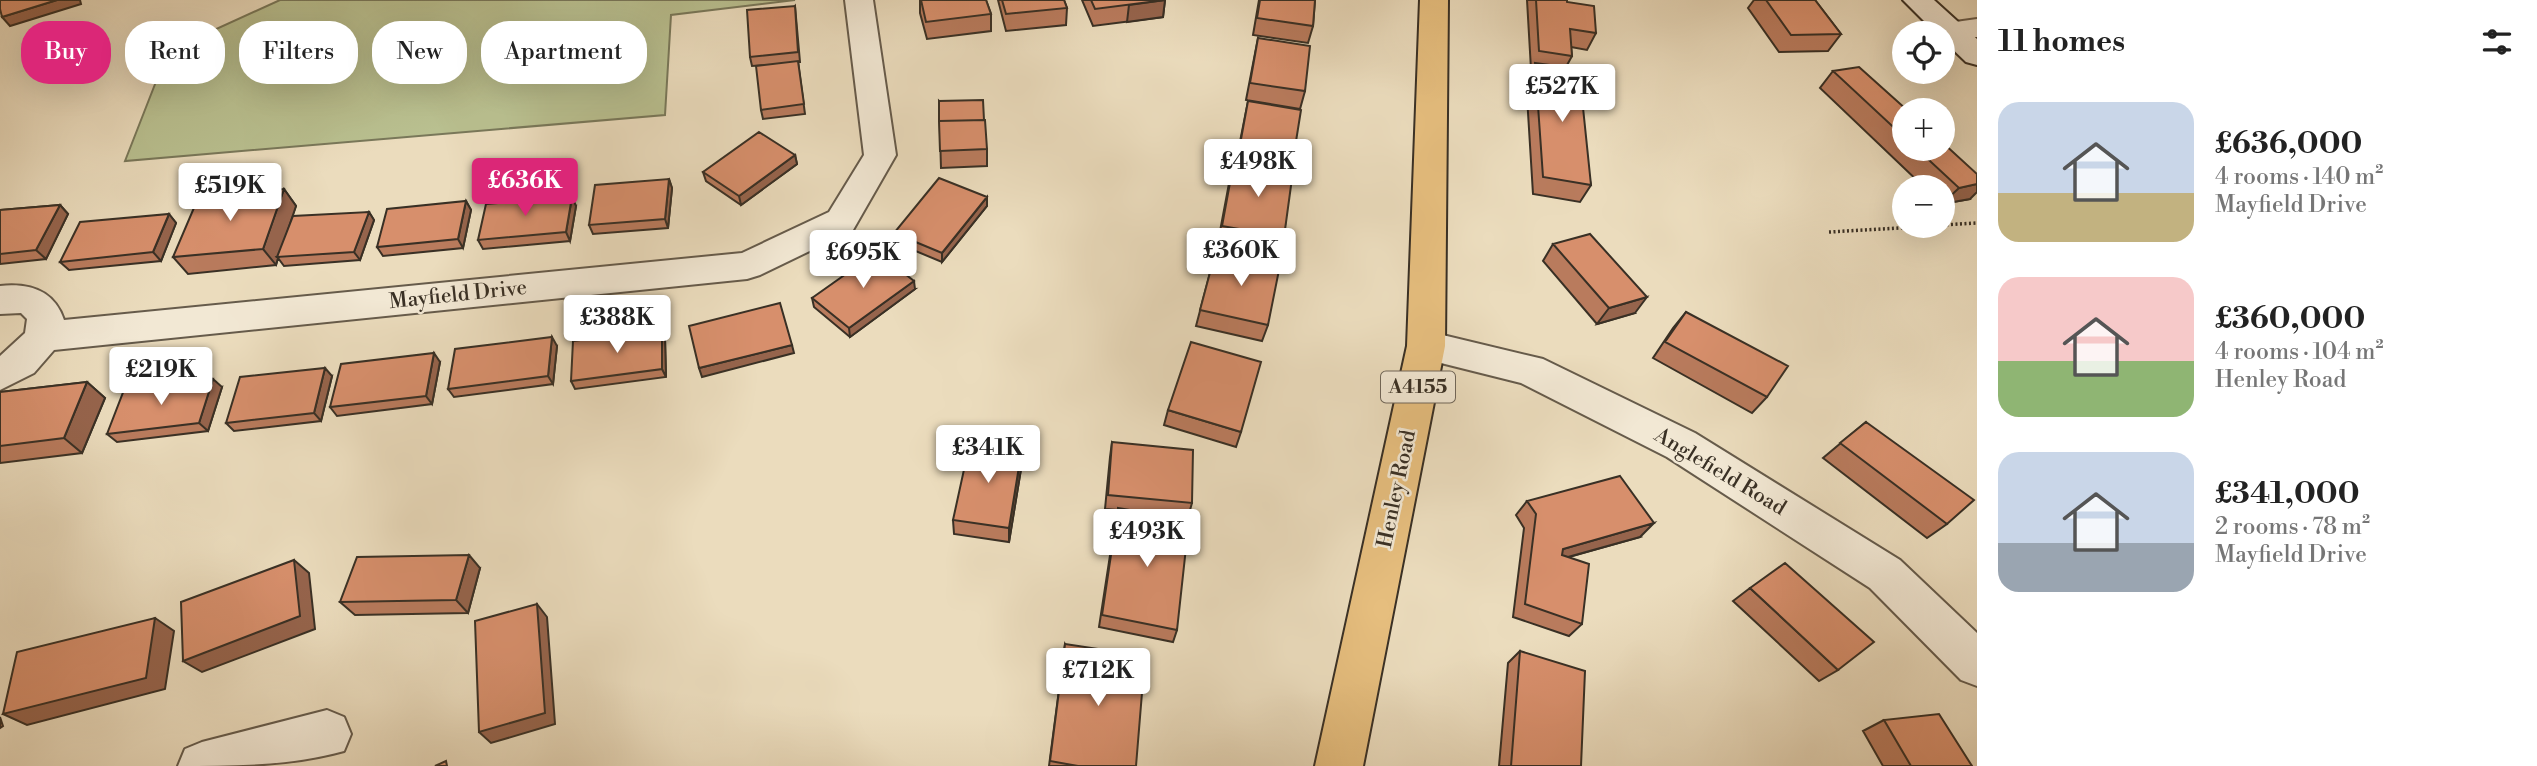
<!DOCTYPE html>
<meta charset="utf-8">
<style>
:root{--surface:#fff;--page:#f6f6f6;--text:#222;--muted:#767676;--accent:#db2777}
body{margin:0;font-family:"Libre Bodoni",serif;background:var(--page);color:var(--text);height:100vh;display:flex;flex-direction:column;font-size:26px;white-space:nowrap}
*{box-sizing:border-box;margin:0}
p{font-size:23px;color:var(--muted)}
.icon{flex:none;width:38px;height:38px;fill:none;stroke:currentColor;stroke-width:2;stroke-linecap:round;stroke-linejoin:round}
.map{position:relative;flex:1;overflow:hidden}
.panel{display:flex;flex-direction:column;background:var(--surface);width:560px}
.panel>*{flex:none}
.hud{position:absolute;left:21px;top:21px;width:665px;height:63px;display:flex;gap:14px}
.tools{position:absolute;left:1892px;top:21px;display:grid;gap:14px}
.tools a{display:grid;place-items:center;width:63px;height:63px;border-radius:50%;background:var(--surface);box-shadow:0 7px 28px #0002;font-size:35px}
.price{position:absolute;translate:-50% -60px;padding:0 16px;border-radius:7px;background:#fff;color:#222;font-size:23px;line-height:46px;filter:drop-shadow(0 2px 4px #0008)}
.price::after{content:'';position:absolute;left:50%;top:42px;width:21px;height:16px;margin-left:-10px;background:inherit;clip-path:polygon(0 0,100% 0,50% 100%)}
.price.selected{background:var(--accent);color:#fff}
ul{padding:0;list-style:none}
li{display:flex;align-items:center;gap:21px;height:175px;padding:0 21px}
li span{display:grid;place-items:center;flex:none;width:196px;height:140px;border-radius:21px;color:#555}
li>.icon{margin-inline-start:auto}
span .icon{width:84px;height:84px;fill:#fffc;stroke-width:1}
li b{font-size:30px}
h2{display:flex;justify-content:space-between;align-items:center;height:84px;padding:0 21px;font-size:30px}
.tag{padding:0 24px;border-radius:28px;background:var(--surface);box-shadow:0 7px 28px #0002;font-size:24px;line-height:63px}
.tag.selected{background:var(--accent);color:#fff}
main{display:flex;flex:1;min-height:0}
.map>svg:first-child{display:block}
.green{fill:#b9c090;stroke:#79785a;stroke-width:2}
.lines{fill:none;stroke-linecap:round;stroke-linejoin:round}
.minor-casing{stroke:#665b4b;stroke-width:4}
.secondary-casing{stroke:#393025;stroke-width:4}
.primary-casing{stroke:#393025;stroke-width:4}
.path{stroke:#393025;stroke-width:3.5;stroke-dasharray:2 2.5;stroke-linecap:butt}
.minor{fill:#f2e8d4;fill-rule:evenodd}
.secondary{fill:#f2e8d4;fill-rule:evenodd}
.primary{fill:#e6be7e;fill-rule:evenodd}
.wall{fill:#b97b5d;stroke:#393025;stroke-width:2}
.shaded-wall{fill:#96644c;stroke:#393025;stroke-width:2}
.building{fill:#d78f6c;stroke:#393025;stroke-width:2}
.labels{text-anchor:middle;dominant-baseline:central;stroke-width:5;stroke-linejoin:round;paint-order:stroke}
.shield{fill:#f2e8d4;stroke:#70675a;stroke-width:2}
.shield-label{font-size:19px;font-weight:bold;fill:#393025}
.street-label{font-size:21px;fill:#393025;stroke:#f2e8d4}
</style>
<main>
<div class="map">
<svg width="1977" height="766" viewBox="0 0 1977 766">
<rect width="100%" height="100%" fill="#ebdcbd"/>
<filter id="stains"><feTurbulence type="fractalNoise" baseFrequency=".00286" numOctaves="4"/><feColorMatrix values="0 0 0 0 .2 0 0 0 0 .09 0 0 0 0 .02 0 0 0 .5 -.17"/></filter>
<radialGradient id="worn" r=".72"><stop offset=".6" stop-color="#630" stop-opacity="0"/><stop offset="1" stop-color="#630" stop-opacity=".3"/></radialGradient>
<path class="green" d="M280,0H795L671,15L665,115L125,161L168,51Z"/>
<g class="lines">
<g class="minor-casing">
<path id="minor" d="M845,0H873L896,155L853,230L760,275L747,279L54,350L34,373L0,390V356L25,333L27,319L21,313L0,314V286C29,283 54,290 64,320L742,253L829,212L864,155Z
M1977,19V37H1942V33L1936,30L1941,24Z
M1426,331L1543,359L1695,433L1900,560L1977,633V686L1961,680L1870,588L1667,457L1521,383L1413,356L1407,346L1413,336Z
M327,710L344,717L351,734L344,751C291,766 234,766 178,766L185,749L202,742Z"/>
</g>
<g class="secondary-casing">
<path id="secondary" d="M1903,0H1934L1977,39V65L1966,62L1942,39V33H1936Z"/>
</g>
<g class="primary-casing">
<path id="primary" d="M1420,0H1448L1445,346L1363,766H1315L1407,346Z"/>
</g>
<path class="path" d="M1942,225L1977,223
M1829,232L1934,226"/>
<use href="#minor" class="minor"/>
<use href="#secondary" class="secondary"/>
<use href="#primary" class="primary"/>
</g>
<path class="wall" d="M920,0H986L991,14V31L927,39L920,13Z
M998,0H1064L1067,8L1066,25L1006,31Z
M1082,0H1165L1163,17L1093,26Z
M1259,0H1315L1313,26L1308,43L1253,35Z
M1527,0H1567V2L1596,33L1587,50L1571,47L1572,56L1566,67L1591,185L1580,202L1533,194L1526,80L1532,69H1531Z
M1754,0H1815L1841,34L1828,51L1779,52L1748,8Z
M795,6L800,62H798L805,114L763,119L761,110L769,65L752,66L750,57Z
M1258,38L1305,91L1300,109L1246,100Z
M1833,71L1904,110V149H1942L1970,199L1942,204V187H1924L1820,88Z
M939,101L987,149V166L941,168Z
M1248,101L1293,160L1290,171L1284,237L1279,253L1218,242L1230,178L1234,161L1236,162Z
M795,155L797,164L741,205L706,181L703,172Z
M669,179L672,188L668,228L593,234L589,225Z
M284,189L296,206L288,228L369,212L374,220L360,260L284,266L278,258L276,265L188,274L173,257Z
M987,197V206L942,262L894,242V233Z
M466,201L471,210L463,248L383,256L377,247Z
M60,205L68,214L46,259L0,264V210Z
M576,206L570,241L483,249L478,240Z
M169,214L176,223L161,261L69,270L60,262Z
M1553,244L1635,313L1597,324L1543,261Z
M1216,250L1268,325L1262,341L1196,326Z
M915,289L850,337L814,307L812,298Z
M1686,312L1767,397L1752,413L1653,358L1673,328Z
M665,338L666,377L575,389L571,381Z
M557,346L553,384L454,397L448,389Z
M440,362L432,404L337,416L330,407Z
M332,376L321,421L234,431L226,423Z
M87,382L105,398L82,453L0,463V392Z
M222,387L208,431L117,442L107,434Z
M1168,410L1241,432L1236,447L1164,425Z
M1866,422L1947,524L1927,538L1823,458Z
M1112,442L1192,503L1188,517L1152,514L1177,630L1173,642L1099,627L1117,510L1105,509L1110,457Z
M1022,463L1009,542L954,534L953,520Z
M1527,501L1640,537L1569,557L1582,624L1569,636L1513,617L1524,528L1516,515Z
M480,568L468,613L355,615L340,602Z
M1750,588L1838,670L1819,681L1733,601Z
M1065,644L1136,766H1049Z
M1520,651L1581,766H1499L1508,663Z
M1884,720L1972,766H1883L1863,731Z"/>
<path class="shaded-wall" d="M57,0H80L81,4L10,26L2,17Z
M1165,0L1163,17L1127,22L1129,5Z
M795,155L797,164L741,205L739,196Z
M669,179L672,188L668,228L665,219Z
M1977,184V192L1970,199L1942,204L1959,188Z
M284,189L296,206L279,257H277L278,258L276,265L263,249Z
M572,197L576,206L570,241L566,232Z
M987,197V206L942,262V253Z
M466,201L471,210L463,248L458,239Z
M60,205L68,214L46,259L36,250Z
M369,212L374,220L360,260L354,252Z
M169,214L176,223L161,261L153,252Z
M914,281L915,289L850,337L849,328Z
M1647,297L1635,313L1597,324L1609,308Z
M662,329L665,338L666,377L662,369Z
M552,337L557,346L553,384L548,376Z
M792,345L794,353L702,377L699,368Z
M434,353L440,362L432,404L426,396Z
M325,368L332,376L321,421L314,413Z
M213,379L222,387L208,431L199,423Z
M87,382L105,398L82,453L64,438Z
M1022,448V463L1009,542V528Z
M1654,523L1640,537L1550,562L1563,549Z
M469,555L480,568L468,613L456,600Z
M294,560L309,573L315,629L202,672L183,661Z
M537,604L547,617L555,724L491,743L479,732Z
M155,618L174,631L165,689L27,725L3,714Z
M0,717L3,726L0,728Z"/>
<path class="building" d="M0,0H57L2,17L0,9Z
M921,0H986L991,14L926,22Z
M1002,0H1064L1067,8L1006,14Z
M1091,0H1165L1095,9Z
M1260,0H1315L1313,26L1257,18Z
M1536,0H1567V2L1594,6L1596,33L1570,29L1572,56L1539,51Z
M1766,0H1815L1841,34L1791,35Z
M795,6L798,52L750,57L747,10Z
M1258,38L1310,46L1305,91L1250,83Z
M798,61L804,104L761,110L756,66Z
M1535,63L1579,69L1591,185L1543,177Z
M1859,67L1907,110H1904V137L1833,71Z
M983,100L984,120L939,121V101Z
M1248,101L1301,110L1293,160L1239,150Z
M985,120L987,149L940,151L939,121Z
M759,132L795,155L739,196L703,172Z
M1942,142L1977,174V184L1959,188L1917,149H1942Z
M1234,161L1293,171L1284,237L1222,226Z
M939,178L987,197L942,253L894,233Z
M669,179L665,219L589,225L595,185Z
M284,189L263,249L173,257L199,196Z
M572,197L566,232L478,240L486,204Z
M466,201L458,239L377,247L387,209Z
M60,205L36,250L0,254V210Z
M369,212L354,252L277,257L293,216Z
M169,214L153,252L60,262L80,222Z
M1590,234L1647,297L1609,308L1553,244Z
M1216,250L1280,265L1268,325L1200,310Z
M877,252L914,281L849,328L812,298Z
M780,303L792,345L699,368L689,326Z
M1686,312L1788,366L1767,397L1665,342Z
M662,329V369L571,381L573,341Z
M552,337L548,376L448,389L455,349Z
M1191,342L1261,362L1241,432L1168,410Z
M434,353L426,396L330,407L341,364Z
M325,368L314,413L226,423L240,377Z
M213,379L199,423L107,434L124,390Z
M87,382L64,438L0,446V392Z
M1866,422L1974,500L1947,524L1840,443Z
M970,442L1022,448L1009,528L953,520Z
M1112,442L1193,450L1192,503L1108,495Z
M1620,476L1654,523L1563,549L1562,555L1589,564L1582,624L1525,604L1536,514L1527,501Z
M1118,508L1189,520L1177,630L1102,615Z
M469,555L456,600L340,602L357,557Z
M294,560L300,616L183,661L181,602Z
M1785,563L1874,642L1838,670L1750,588Z
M537,604L545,713L479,732L475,621Z
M155,618L146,678L3,714L17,652Z
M1065,644L1145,656L1136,766H1078L1050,761Z
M1520,651L1585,671L1581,766H1511Z
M1939,714L1972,766H1911L1884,720Z
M446,761L447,766H435Z"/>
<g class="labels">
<rect class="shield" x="1381" y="371.5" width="74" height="31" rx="5"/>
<g class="shield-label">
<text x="1418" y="387">A4155</text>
</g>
<g class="street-label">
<text transform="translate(458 295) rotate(-6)">Mayfield Drive</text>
<text transform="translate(1720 472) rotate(31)">Anglefield Road</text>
<text transform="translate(1397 489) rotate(-78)">Henley Road</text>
</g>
</g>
<rect width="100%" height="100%" filter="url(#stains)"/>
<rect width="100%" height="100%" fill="url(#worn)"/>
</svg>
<div class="tools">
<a><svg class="icon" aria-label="locate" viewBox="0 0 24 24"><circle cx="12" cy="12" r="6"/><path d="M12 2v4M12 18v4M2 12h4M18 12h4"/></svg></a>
<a>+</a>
<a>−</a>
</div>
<b class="price" style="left:1562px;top:124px">£527K</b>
<b class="price" style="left:1258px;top:199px">£498K</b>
<b class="price selected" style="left:525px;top:218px">£636K</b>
<b class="price" style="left:230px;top:223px">£519K</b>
<b class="price" style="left:1241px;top:288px">£360K</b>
<b class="price" style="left:863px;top:290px">£695K</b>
<b class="price" style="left:617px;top:355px">£388K</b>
<b class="price" style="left:161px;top:407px">£219K</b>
<b class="price" style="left:988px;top:485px">£341K</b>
<b class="price" style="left:1147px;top:569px">£493K</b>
<b class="price" style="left:1098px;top:708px">£712K</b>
<div class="hud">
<a class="tag selected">Buy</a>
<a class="tag">Rent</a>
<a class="tag">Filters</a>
<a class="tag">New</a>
<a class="tag">Apartment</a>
</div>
</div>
<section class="panel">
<h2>11 homes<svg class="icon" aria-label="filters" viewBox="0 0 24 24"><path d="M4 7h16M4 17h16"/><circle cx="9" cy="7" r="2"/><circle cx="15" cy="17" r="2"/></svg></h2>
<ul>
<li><span style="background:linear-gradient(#c9d6e8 65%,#c2b280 0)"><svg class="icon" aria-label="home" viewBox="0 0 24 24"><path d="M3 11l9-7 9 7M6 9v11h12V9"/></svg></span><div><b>£636,000</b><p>4 rooms · 140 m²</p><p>Mayfield Drive</p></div></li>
<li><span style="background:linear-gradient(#f6c9c9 60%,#8fb573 0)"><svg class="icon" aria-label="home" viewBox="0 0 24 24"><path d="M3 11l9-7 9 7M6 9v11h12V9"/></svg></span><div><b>£360,000</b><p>4 rooms · 104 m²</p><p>Henley Road</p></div></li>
<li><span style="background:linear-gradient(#c9d6e8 65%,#9aa5b1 0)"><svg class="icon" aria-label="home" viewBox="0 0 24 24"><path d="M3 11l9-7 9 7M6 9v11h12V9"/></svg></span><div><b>£341,000</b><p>2 rooms · 78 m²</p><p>Mayfield Drive</p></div></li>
</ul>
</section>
</main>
